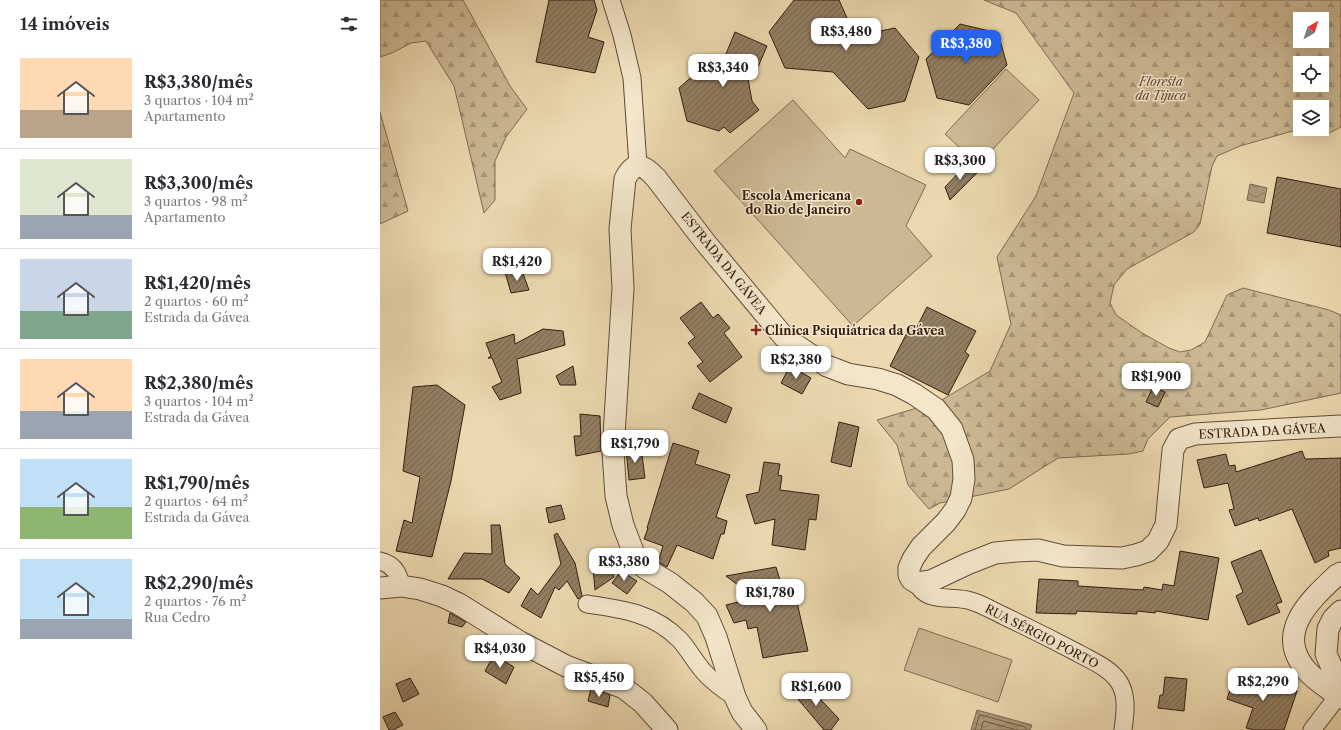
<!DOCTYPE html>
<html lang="pt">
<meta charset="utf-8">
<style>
:root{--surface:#fff;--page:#f2f2f3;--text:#2b2b33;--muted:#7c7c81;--line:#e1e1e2;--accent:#2563eb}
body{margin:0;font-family:"Libre Caslon Text",serif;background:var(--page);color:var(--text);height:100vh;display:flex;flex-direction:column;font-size:15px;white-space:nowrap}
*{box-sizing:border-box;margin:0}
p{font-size:13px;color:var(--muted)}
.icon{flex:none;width:22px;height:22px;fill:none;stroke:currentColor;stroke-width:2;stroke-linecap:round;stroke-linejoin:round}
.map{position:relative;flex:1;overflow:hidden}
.panel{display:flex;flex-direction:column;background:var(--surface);width:380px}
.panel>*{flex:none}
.needle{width:26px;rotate:39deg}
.tools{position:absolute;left:913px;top:12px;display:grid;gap:8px}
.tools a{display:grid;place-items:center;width:36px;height:36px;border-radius:0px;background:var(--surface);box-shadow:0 4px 16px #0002;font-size:20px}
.price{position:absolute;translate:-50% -34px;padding:0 9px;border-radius:8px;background:#fff;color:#222;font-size:13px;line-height:26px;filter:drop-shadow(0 1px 2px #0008)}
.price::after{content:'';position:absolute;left:50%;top:24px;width:12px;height:9px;margin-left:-6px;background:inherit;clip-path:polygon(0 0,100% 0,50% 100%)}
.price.active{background:var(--accent);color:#fff}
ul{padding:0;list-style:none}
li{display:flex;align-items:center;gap:12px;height:100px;padding:0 20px}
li+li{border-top:1px solid var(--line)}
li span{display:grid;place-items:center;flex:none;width:112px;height:80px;border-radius:0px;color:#555}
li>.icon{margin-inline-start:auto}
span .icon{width:48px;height:48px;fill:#fffc;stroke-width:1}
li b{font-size:17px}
h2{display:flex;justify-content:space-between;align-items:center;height:48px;padding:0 20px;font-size:17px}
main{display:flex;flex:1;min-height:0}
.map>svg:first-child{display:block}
.green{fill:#ccb994;stroke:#7e6b52}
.forest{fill:url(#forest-firs);stroke:#7e6b52;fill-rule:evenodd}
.water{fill:url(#water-waves);stroke:#7b674f}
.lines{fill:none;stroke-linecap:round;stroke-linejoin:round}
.shore{stroke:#6e5b44;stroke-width:1}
.building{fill:url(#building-hatch);stroke:#311d10}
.minor-casing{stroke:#604c38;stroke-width:19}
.tertiary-casing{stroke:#604c38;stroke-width:23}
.minor{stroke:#f3e6cb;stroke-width:17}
.tertiary{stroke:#f3e6cb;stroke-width:21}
.poi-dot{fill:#8f2418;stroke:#f3e6cb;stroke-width:1.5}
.labels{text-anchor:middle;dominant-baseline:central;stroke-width:3;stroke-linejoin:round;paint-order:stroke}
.park-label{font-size:12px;font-style:italic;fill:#604c38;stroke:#f3e6cb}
.poi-label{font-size:12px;font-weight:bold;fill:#311d10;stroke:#f3e6cb;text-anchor:end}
.street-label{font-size:12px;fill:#311d10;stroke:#f3e6cb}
</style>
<main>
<section class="panel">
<h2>14 imóveis<svg class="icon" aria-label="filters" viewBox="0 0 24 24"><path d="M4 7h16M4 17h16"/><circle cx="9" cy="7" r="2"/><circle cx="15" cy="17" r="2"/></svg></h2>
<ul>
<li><span style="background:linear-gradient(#ffd9b3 65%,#b9a48a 0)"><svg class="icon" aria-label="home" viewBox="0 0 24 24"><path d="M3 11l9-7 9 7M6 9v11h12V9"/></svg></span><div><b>R$3,380/mês</b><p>3 quartos · 104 m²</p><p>Apartamento</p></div></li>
<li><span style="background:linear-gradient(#dfe7d0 70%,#9aa5b1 0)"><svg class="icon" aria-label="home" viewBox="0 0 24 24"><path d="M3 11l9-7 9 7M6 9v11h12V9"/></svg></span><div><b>R$3,300/mês</b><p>3 quartos · 98 m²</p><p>Apartamento</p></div></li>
<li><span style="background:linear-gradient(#c9d6e8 65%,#7fa58c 0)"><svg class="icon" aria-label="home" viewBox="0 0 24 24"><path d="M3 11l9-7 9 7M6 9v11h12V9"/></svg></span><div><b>R$1,420/mês</b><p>2 quartos · 60 m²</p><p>Estrada da Gávea</p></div></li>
<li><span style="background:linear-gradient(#ffd9b3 65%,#9aa5b1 0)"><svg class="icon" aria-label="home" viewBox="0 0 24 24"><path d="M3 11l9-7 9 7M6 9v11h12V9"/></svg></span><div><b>R$2,380/mês</b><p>3 quartos · 104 m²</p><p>Estrada da Gávea</p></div></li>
<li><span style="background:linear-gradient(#bfe0f5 60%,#8fb573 0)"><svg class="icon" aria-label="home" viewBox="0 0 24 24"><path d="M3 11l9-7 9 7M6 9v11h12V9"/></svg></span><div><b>R$1,790/mês</b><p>2 quartos · 64 m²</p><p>Estrada da Gávea</p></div></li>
<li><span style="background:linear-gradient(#bfe0f5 75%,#9aa5b1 0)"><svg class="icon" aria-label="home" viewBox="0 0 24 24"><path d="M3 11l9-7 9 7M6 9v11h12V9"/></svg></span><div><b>R$2,290/mês</b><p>2 quartos · 76 m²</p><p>Rua Cedro</p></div></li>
</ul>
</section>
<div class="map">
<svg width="961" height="730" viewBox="0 0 961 730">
<defs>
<pattern id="forest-firs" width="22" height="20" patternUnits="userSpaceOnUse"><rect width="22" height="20" fill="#ccb994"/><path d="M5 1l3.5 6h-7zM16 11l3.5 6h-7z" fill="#a69677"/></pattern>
<pattern id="water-waves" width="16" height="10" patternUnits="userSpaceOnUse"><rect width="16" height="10" fill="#ac9979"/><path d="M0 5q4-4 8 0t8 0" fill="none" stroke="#8d7c62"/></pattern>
<pattern id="building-hatch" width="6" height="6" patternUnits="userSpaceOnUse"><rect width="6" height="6" fill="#927f63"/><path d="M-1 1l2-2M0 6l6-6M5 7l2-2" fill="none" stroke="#786750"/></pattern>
</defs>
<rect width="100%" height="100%" fill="#ecd9af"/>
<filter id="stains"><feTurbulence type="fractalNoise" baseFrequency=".005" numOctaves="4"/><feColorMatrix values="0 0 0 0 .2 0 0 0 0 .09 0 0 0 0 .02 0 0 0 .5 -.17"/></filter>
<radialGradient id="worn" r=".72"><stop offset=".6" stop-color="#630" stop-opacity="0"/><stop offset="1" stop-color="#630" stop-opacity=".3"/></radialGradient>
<path class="green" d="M626,69L659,100L598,165L565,134Z
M413,100L465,158L470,149L546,185L526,226L552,256L473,326L334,171Z
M539,628L632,660L618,702L524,670Z"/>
<path class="forest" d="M0,0H83L130,86L147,109L126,137L115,161V200L104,213L74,86L46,41L31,43L12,53L0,57Z
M604,0H961V127L949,133L916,130L860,146L837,156L832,166L820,224L814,232L747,269L734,285L730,303L736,315L762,333L789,348L800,352L811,350L825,342L847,295L863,288L949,310L961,315V393L881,410L790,417L768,439L763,451L749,454L678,458L629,489L560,503L549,509L528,485L517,445L497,420L560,401L610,371L631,324L617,257L656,196L694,93L636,13ZM920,19H942V41H920ZM920,63H942V85H920ZM920,107H942V129H920Z
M0,112L28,211L0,224Z"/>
<path class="water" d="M870,184L887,188L884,203L867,200Z
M597,710L652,725L650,730H591Z"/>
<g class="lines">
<path class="shore" d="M595,730L599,716L601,715L645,727L647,730
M601,730L603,722L604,721L637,730"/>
</g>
<path class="building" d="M169,0H214L217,10L208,37L224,42L215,73L156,62Z
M414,0H459L475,36L515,28L539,57L525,101L488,109L453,72L405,68L389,32Z
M580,24L618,33L627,65L589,105L557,98L546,59Z
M355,32L387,46L378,67L365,62L372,101L379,110L350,133L344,127L339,131L307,121L299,88L333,58L343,61Z
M588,163L598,172L570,200L565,187Z
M897,177L961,189V247L887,233Z
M142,271L149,290L131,293L125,272Z
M321,302L333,318L338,314L350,328L344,333L362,357L330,382L317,366L323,362L308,343L315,337L300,318Z
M547,307L596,331L585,352L589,355L568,395L510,366L531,325L537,327Z
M163,329L183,331L185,345L137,359L141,393L120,400L112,387L122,382L112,358H108L111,356L106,343L134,334L135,344Z
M193,366L196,385H180L176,376Z
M410,366L431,378L422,394L401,383Z
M57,385L85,405L71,481L52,557L16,551L24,520L32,523L40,477L23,471L33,387Z
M773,387L785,392L778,407L766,402Z
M319,393L352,408L346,423L312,408Z
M200,414L220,416L221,451L196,456L194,436H201Z
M459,422L479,427L471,467L451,462Z
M293,443L319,451L315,464L350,475L336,517L347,521L344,534H341L333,559L297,545L287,567L278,562L283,546L264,539L268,528H267Z
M261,447L265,478L249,480L246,449Z
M922,451L925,459L961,458V548L948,551L949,556L935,563L912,509L879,521L878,518L855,526L849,510L854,509L848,483L824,488L817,460L846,454L849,466L855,465L856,472Z
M384,462L400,464L398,475L402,476L400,490L439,495L436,520L429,519L425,550L392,545L395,519L375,524L366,495L379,492Z
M181,505L185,519L169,523L166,508Z
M111,525H120L125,564L140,578L129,593L102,579H68L84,553L112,554Z
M177,533L195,563L202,596L198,599L187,581L179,590L175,587L161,618L141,606L151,588L158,595L181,564L174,535Z
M881,550L902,602L896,604L900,612L868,625L856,596L863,592L851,562Z
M800,551L839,558L828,620L776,611L775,613L757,611V614L697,611L696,614L656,613L659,579L698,581V586L763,590L764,587L782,590L783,584L794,586Z
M227,561L234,577L215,590L213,567Z
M396,567L403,590L409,588L412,604L417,602L428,651L405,654L383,658L377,627L368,629L366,620L354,623L346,605L375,598L346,576Z
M241,571L257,581L247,594L232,583Z
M70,613L86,622L82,627L68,623Z
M114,655L134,667L126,684L105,671Z
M856,671L917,691L904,730H874L866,728L873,708L847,699Z
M785,677L807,679L804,711L778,708L780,695H783Z
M30,678L39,694L23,702L16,684Z
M425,683L459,719L451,730H444L412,692Z
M211,688L230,695L228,707L208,701Z
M15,712L23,725L13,730H9L3,717Z"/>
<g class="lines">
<g class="minor-casing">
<path id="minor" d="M231,0L242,35L252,78L258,165
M0,561C13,564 19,573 21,586
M537,583C546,604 572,595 591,601C602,604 613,611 624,616C649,628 673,640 698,653C712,661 730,668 739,682C748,696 745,715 743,730
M207,604C242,609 274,613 300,640C309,650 315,662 324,672C333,682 344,690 355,697
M932,730L958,696L961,690"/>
</g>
<g class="tertiary-casing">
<path id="tertiary" d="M961,573L957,575C929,601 894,633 927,671C935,680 948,688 958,696L961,698
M0,588L21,586L40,589L62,596L79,604L140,642L186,666L244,688L263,703L287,730
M961,611L953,619L948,629L946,654L953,670L961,681
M376,730L362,712L355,697L336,637L327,616L314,602L290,583L265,568L254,554L243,525L236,496L233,452L243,288L240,229L245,179C255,160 263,164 276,178L325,242L404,337L447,366L468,374L498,379L517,385L534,394L556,409L572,429L583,460L584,479L581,498L575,510L566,522L541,547L533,559L529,568V575L532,580L537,583L551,581L587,564L615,553L636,551L658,550L683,556L742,558L756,555L768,551L778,541L786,525L793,450L799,439L815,434L831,433L961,426"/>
</g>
<use href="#minor" class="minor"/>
<use href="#tertiary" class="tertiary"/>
</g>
<g class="poi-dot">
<circle cx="479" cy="202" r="4"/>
<path d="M374 324h4v4h4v4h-4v4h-4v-4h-4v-4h4z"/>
</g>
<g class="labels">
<g class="park-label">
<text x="781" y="81">Floresta<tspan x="781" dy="14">da Tijuca</tspan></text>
</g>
<g class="poi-label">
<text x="471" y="195">Escola Americana<tspan x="471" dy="14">do Rio de Janeiro</tspan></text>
<text x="385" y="330" text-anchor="start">Clínica Psiquiátrica da Gávea</text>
</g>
<g class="street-label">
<text transform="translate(344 263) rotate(51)">ESTRADA DA GÁVEA</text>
<text transform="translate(882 431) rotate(-3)">ESTRADA DA GÁVEA</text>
<text transform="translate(662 636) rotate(27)">RUA SÉRGIO PORTO</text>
</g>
</g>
<rect width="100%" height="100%" filter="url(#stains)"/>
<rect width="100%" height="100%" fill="url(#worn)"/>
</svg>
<div class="tools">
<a><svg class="needle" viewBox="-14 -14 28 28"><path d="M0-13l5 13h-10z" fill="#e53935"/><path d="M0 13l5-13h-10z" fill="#7c7c81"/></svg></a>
<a><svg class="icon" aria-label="locate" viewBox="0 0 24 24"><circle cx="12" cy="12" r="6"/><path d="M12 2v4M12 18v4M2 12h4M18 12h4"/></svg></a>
<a><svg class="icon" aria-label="layers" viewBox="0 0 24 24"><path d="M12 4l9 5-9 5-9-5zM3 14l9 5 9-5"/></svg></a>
</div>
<b class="price" style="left:466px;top:52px">R$3,480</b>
<b class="price active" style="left:586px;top:64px">R$3,380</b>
<b class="price" style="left:343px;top:88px">R$3,340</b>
<b class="price" style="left:580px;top:181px">R$3,300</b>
<b class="price" style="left:137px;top:282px">R$1,420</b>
<b class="price" style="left:416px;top:380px">R$2,380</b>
<b class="price" style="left:776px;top:397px">R$1,900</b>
<b class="price" style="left:255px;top:464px">R$1,790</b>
<b class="price" style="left:244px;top:582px">R$3,380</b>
<b class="price" style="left:390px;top:613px">R$1,780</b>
<b class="price" style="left:120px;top:669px">R$4,030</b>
<b class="price" style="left:219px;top:698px">R$5,450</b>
<b class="price" style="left:883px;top:702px">R$2,290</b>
<b class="price" style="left:436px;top:707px">R$1,600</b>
</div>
</main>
